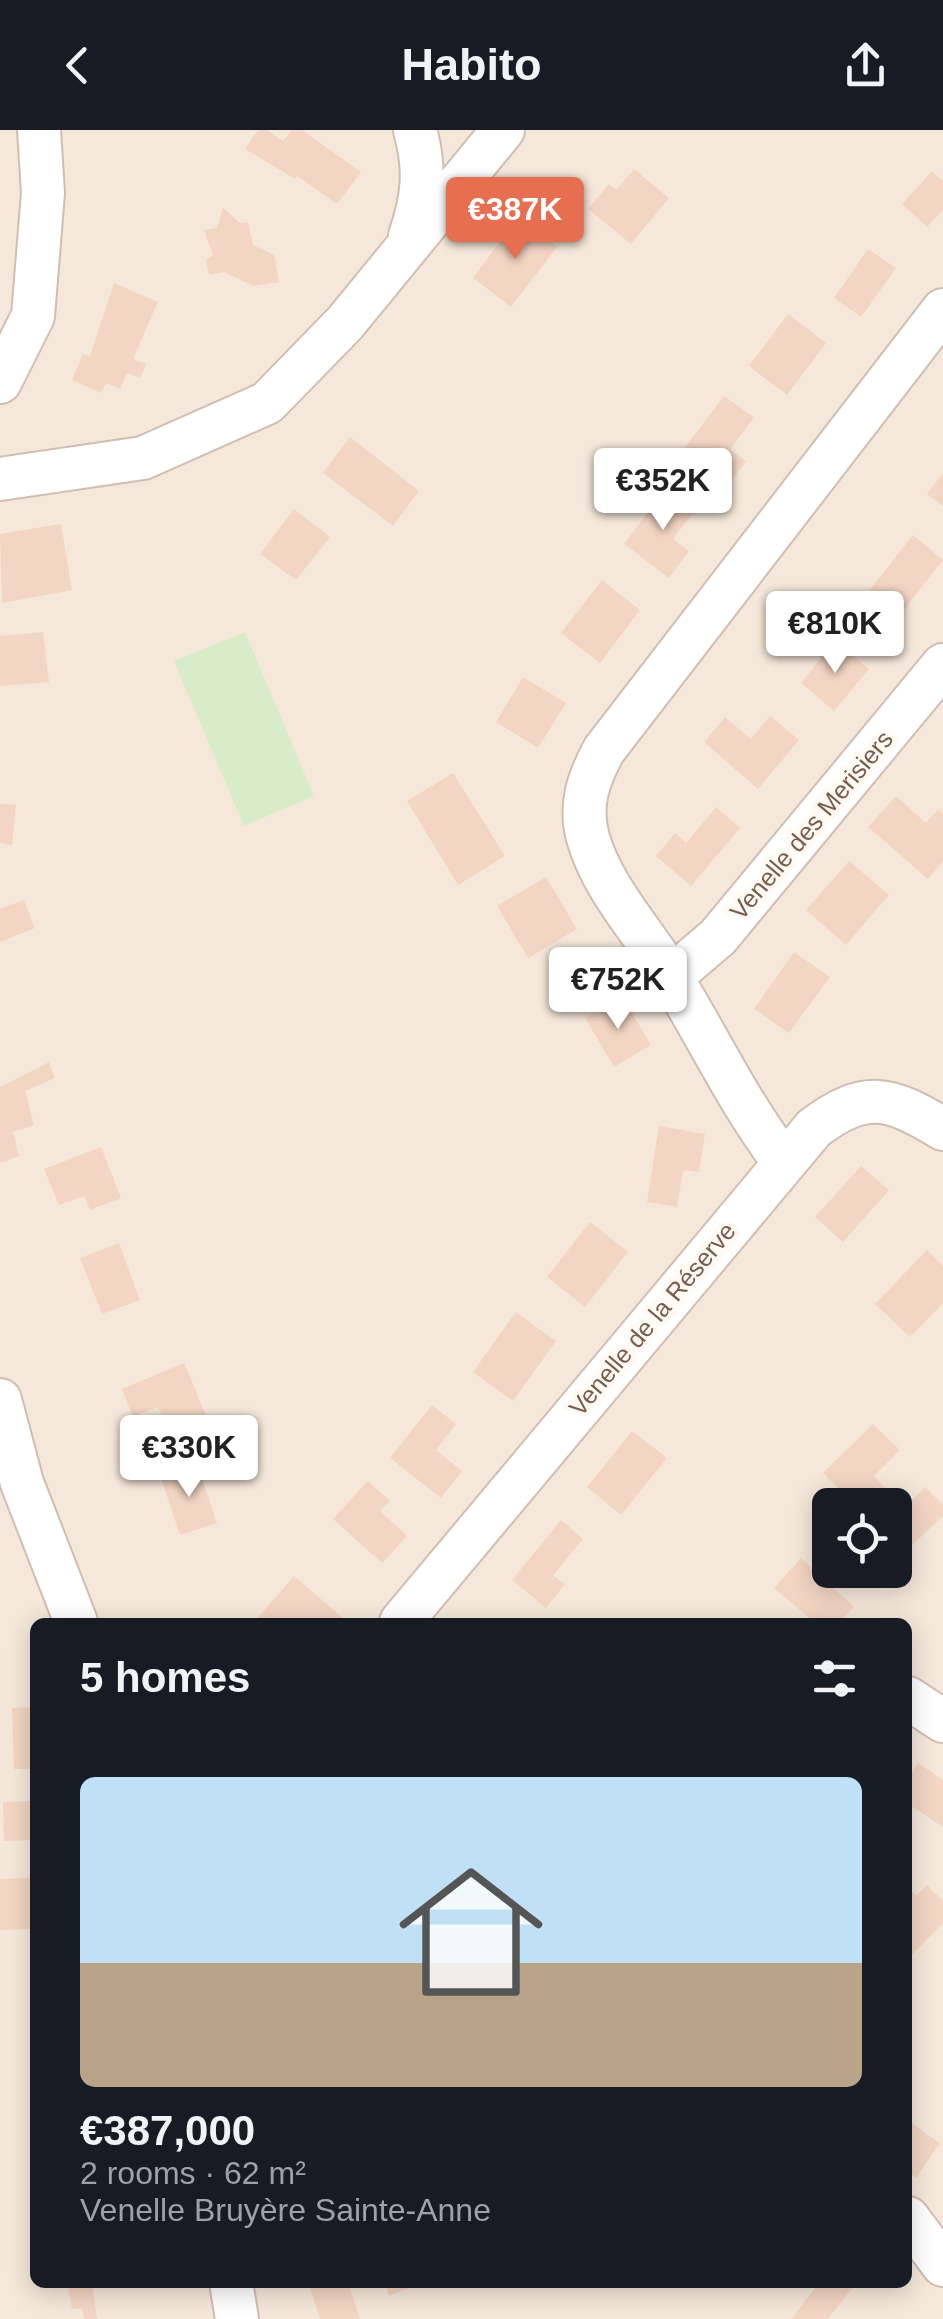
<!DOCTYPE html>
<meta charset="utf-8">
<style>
:root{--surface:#171b24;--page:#242831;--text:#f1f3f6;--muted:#9ea1a6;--line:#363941;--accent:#e76f51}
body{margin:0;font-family:Arial,sans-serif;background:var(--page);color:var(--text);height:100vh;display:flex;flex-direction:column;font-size:38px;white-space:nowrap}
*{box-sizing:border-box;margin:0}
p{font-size:32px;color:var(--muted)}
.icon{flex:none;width:55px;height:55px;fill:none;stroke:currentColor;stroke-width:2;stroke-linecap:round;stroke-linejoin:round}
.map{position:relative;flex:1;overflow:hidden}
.panel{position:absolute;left:30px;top:1488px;width:882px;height:670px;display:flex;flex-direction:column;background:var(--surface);border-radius:15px;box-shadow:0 5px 25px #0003}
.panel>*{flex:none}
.tools{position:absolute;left:812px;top:1358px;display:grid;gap:20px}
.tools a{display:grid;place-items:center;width:100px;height:100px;border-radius:15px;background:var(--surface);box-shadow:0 5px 25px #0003;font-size:50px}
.price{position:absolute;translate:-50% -85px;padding:0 22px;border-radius:10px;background:#fff;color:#222;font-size:32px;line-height:65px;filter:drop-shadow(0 2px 5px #0008)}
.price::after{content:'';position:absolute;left:50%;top:60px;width:30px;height:22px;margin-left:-15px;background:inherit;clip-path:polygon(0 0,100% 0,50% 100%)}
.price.on{background:var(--accent);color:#fff}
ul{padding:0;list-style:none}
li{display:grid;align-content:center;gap:20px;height:530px;padding:0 50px}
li+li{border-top:2px solid var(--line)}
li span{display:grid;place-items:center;height:310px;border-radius:15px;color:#555}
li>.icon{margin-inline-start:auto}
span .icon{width:180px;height:180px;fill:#fffc;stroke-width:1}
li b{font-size:42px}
h2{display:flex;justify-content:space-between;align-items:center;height:120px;padding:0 50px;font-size:42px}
header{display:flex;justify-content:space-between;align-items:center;height:130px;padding:0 50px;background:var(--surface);font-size:45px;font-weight:700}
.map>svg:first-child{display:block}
.residential{fill:#f5e8da;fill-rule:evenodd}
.green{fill:#d8ecc9}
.building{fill:#f3d5c3}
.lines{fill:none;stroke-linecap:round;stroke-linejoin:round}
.minor-casing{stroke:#d1beb0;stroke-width:46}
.minor{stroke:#fff;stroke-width:42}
.labels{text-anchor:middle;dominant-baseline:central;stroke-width:10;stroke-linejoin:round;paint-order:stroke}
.street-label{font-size:25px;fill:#7a5c4d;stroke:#fffaf3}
</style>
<header><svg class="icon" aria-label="back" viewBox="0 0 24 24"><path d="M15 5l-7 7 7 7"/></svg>Habito<svg class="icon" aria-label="share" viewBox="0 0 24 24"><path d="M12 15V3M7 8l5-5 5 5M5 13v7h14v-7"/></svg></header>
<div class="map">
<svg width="943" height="2189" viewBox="0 0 943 2189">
<rect width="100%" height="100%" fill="#fdf6ec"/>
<path class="residential" d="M0,0H943V2189H0ZM830,1375H895V1440H830ZM35,1492H908V2152H35Z"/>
<path class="green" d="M245,502L314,666L244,696L174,531Z"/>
<path class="building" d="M258,0H267L283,11L292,0H302L361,42L337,74L297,46L295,49L245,19Z
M634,39L669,68L631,114L588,79L609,54L616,60Z
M932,41L943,51V80L927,97L902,74Z
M223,78L240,93L248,92L253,115L274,125L279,152L253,156L224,142L209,145L206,130L213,125L204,100L217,98Z
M518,88L557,117L511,177L473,148Z
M868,119L896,138L861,187L834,168Z
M114,153L158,172L133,229L146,234L140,248L127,243L120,259L106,253L101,263L72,250L83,224L90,226Z
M788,184L826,213L787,265L749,236Z
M724,266L754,287L730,320L746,331L726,358L680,324Z
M350,307L419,361L393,396L323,343Z
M943,343V376L927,364Z
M668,356L697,378L673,409L689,421L669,448L624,414Z
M294,379L330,407L296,450L260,424Z
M61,394L72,460L2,473L0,404Z
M913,405L943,430L899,486L868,462Z
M602,450L640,480L600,533L561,503Z
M43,502L49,552L0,556V506Z
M835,511L869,539L834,581L801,553Z
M523,547L566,573L538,618L496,592Z
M770,586L799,610L758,659L704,612L725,587L751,609Z
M453,643L505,726L458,755L407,671Z
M896,666L926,693L938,679L943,684V731L928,749L868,697Z
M0,674L16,675L12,715L0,713Z
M716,677L740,698L691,756L656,726L675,703L686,713Z
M849,731L889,765L846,815L806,780Z
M546,747L577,799L528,828L497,776Z
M24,770L35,798L0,812V779Z
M794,822L830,847L789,903L754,879Z
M622,866L651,915L614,937L585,888Z
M49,932L55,948L25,961L34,995L13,1002L19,1026L0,1033V957Z
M659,996L705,1004L699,1042L683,1040L677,1077L647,1072Z
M101,1017L121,1068L90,1080L84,1066L59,1075L44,1039Z
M861,1036L889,1060L843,1112L815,1087Z
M590,1092L628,1122L585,1177L547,1147Z
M119,1113L140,1170L102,1184L80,1128Z
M927,1120L943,1136V1173L910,1207L875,1174Z
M516,1182L556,1211L513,1271L473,1242Z
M184,1233L208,1290L170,1306L158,1277L133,1287L122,1259Z
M432,1275L456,1294L436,1320L462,1341L441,1368L390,1328Z
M873,1294L900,1320L874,1346L905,1377L925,1357L943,1375V1386L903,1424L895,1416V1375H855L823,1343Z
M632,1301L667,1328L621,1385L587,1357Z
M198,1336L217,1393L180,1405L161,1348Z
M368,1351L390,1371L380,1381L407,1406L382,1433L333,1389Z
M561,1390L583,1409L553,1445L565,1454L546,1478L512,1450Z
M801,1428L854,1477L842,1489L845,1492H814L774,1458Z
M294,1446L343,1488L338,1492H254Z
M35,1577V1639H14L12,1578Z
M918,1633L943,1650V1697L908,1674V1649Z
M35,1671V1710L4,1711L3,1672Z
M34,1748L35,1799L0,1800V1749Z
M927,1755L943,1771V1793L908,1829V1766L912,1761L916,1766Z
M908,1991L940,2013L916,2048L908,2042Z
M92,2152L97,2189H84L82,2178L72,2179L68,2155Z
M308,2152H348L360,2189H320Z
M384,2152H422V2153L389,2166Z
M820,2152H857L828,2189H791Z"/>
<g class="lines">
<g class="minor-casing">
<path id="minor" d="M410,106C423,68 426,39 415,0
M0,252L33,186L43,63L39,0
M0,349L143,328L267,273L345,193L503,0
M671,847L718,807L943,535
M783,1031C739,973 709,909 671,847C644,802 603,760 588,708C579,676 588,649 604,620L943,180
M0,1270L22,1353L76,1492
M401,1492L814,998C866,959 890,967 943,999
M908,1568L943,1591
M908,2088L943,2135
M231,2152L237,2189"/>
</g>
<use href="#minor" class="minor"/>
</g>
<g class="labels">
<g class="street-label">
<text transform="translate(811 695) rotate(-50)">Venelle des Merisiers</text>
<text transform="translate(652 1189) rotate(-50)">Venelle de la Réserve</text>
</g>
</g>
</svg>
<div class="tools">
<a><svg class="icon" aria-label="locate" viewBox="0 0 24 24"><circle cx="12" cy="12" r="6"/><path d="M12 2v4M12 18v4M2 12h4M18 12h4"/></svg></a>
</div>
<b class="price on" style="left:515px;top:132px">€387K</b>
<b class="price" style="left:663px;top:403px">€352K</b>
<b class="price" style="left:835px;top:546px">€810K</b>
<b class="price" style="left:618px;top:902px">€752K</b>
<b class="price" style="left:189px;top:1370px">€330K</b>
<section class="panel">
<h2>5 homes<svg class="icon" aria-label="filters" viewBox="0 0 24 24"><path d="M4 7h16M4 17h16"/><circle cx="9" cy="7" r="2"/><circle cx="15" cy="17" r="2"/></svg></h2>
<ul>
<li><span style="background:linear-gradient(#bfe0f5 60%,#b9a48a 0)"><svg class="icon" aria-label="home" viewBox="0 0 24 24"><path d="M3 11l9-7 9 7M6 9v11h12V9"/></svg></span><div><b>€387,000</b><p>2 rooms · 62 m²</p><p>Venelle Bruyère Sainte-Anne</p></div></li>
</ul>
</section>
</div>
